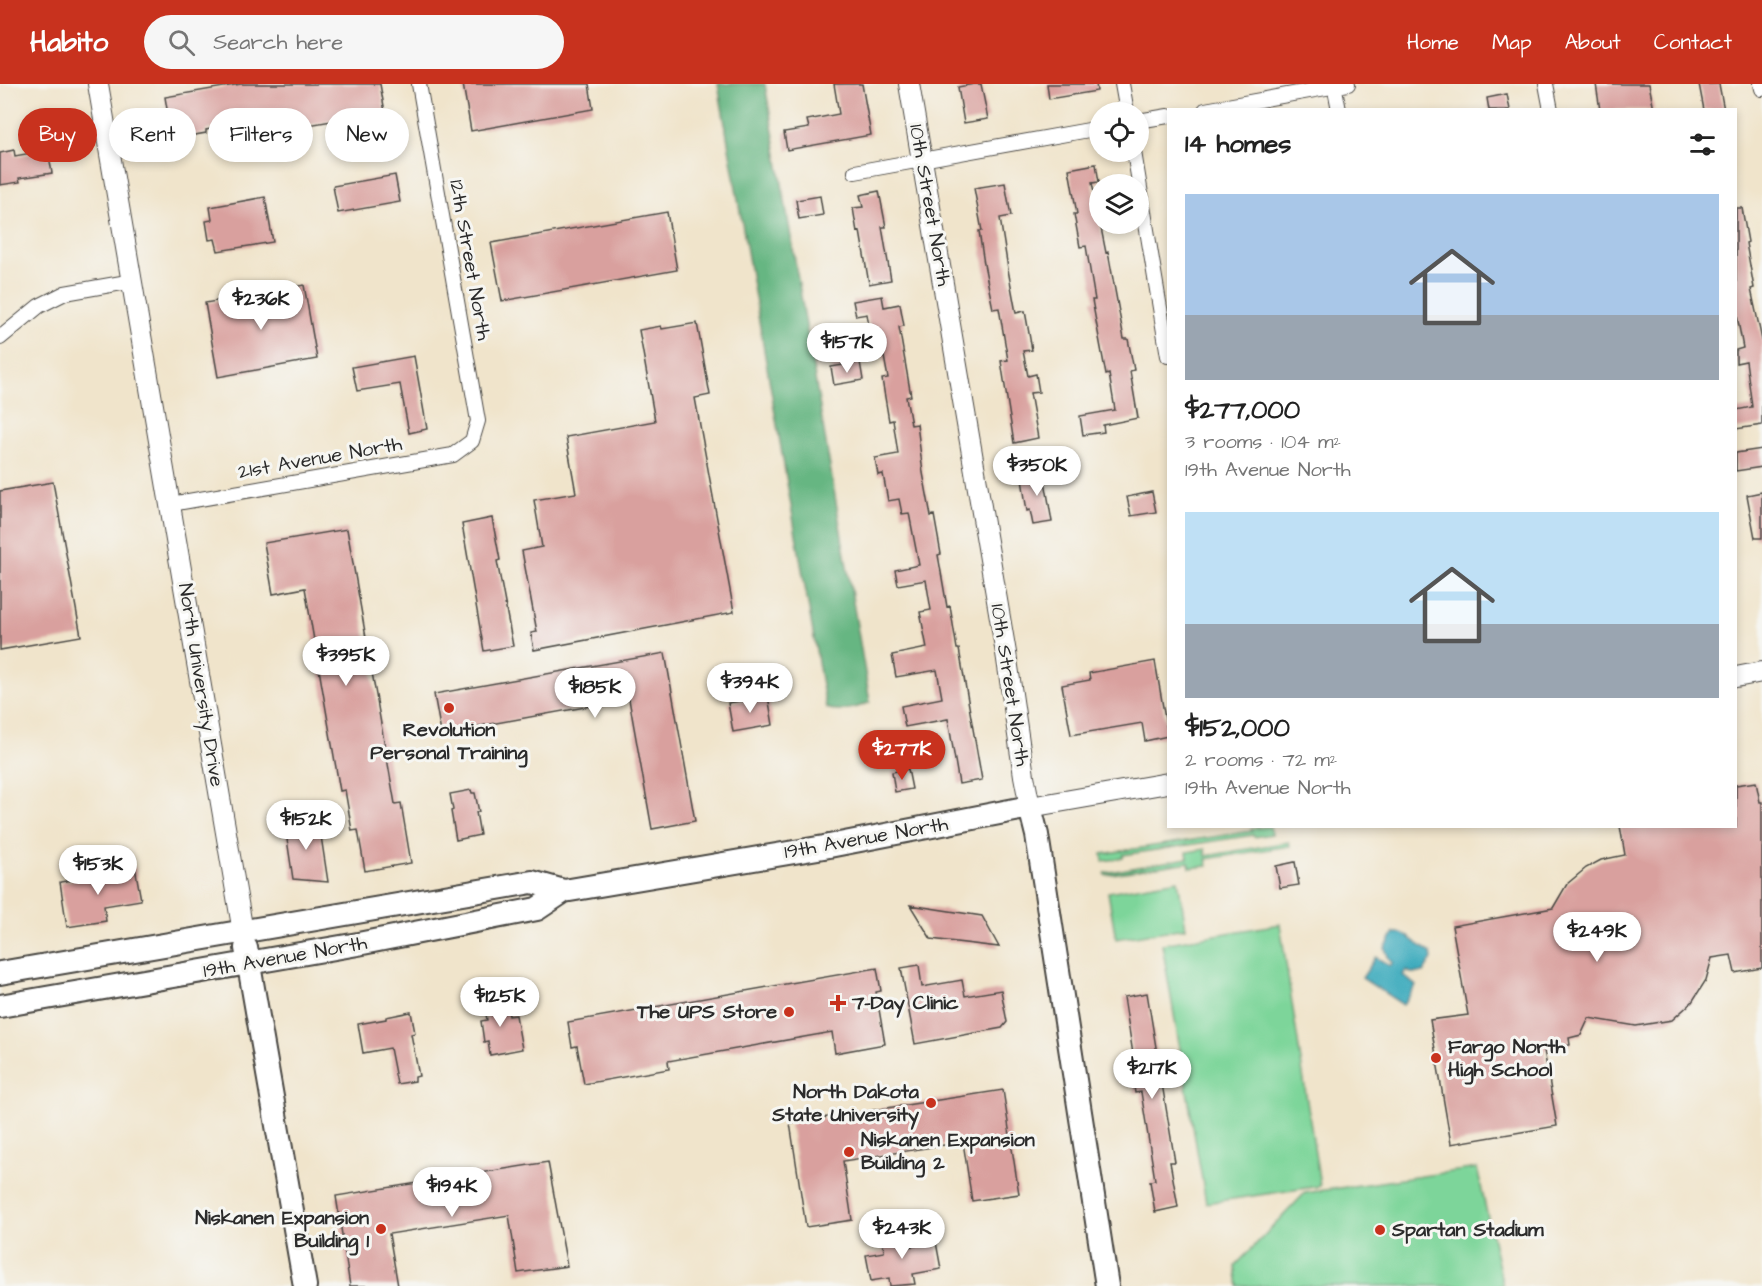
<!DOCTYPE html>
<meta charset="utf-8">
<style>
:root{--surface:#fff;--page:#f6f6f6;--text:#222;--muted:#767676;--accent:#c8321e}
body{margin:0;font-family:"Architects Daughter",sans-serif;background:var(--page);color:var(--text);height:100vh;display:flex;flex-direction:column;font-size:22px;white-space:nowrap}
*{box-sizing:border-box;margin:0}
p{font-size:20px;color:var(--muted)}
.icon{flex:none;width:33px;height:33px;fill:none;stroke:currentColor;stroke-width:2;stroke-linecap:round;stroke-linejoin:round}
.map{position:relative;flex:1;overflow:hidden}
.side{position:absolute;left:1167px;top:24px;width:570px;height:720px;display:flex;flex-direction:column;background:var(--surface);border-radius:0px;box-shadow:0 3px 9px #0003}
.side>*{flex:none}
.top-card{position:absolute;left:18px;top:24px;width:570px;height:54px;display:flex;gap:12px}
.buttons{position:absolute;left:1089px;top:18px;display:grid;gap:12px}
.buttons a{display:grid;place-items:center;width:60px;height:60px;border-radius:50%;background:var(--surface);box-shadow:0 3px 9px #0003;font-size:30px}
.price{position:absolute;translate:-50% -51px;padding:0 14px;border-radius:21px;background:#fff;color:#222;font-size:20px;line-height:39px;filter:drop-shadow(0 2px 3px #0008)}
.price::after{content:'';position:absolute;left:50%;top:36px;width:18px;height:14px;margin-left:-9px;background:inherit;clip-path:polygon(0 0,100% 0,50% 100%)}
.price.active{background:var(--accent);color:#fff}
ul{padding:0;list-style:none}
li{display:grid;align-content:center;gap:12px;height:318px;padding:0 18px}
li span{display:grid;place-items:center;height:186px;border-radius:0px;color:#555}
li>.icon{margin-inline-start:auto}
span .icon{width:108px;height:108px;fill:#fffc;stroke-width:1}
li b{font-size:26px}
h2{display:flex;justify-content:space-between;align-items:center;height:72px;padding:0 18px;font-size:26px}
.pill{padding:0 21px;border-radius:27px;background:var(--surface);box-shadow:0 3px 9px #0003;font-size:21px;line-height:54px}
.pill.active{background:var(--accent);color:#fff}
header{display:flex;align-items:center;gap:36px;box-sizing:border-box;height:84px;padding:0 30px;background:var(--accent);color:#fff}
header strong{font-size:28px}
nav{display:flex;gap:33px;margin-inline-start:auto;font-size:21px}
.search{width:420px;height:54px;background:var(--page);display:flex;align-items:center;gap:15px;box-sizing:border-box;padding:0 21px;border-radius:33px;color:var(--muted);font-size:22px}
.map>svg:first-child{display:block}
.green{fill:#7dd59a;stroke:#548062;stroke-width:1.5}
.forest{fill:#66b682;stroke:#487056;stroke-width:1.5}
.water{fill:#3eabbd;stroke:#346b74;stroke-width:1.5}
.building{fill:#d9a09e}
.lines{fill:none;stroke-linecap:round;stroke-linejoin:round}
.street-casing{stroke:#494743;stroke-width:16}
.secondary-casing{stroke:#494743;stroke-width:22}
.primary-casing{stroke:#494743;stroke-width:26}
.street{stroke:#fff;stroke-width:14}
.secondary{stroke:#fff;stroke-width:20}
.primary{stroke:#fff;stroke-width:22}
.poi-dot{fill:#c8321e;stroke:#f6f6f2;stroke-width:2}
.labels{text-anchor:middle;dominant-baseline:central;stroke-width:6;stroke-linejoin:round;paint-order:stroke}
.street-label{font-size:20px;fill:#2b2b2b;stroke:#f6f6f2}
.poi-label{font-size:20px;font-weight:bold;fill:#2b2b2b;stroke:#f6f6f2;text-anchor:start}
</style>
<header>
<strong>Habito</strong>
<div class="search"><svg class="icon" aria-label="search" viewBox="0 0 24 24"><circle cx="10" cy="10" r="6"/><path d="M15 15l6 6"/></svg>Search here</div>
<nav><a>Home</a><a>Map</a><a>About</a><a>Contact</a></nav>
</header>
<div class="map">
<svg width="1762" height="1202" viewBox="0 0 1762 1202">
<rect width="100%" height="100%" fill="#f6f6f2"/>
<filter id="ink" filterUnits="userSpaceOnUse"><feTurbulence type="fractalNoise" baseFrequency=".0167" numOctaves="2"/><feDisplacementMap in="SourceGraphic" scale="12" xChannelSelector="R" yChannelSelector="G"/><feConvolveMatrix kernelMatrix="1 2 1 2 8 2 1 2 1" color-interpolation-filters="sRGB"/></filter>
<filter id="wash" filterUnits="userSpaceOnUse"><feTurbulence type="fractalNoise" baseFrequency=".008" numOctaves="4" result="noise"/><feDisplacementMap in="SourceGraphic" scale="24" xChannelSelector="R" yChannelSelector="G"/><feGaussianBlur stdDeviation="1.35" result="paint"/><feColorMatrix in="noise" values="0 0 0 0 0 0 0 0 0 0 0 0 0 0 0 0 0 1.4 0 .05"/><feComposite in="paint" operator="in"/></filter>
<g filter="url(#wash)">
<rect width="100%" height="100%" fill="#f0e4cb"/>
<path class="green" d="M1266,743H1270L1272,750L1254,753L1253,751L1123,771V774L1103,777L1102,770L1252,747L1251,745Z
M1289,758L1290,762L1206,775L1208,782L1190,784L1189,778L1105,791V789L1188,774L1187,768L1205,765L1206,772Z
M1178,796L1186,844L1116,855L1108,808Z
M1280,840L1320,1102L1206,1119L1162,860Z
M1477,1084L1503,1202H1238L1235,1182L1305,1109Z"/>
<path class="forest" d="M718,0H765L870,618C859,624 838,629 826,624Z"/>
<path class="water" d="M1394,849H1402L1431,869L1432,875L1423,889H1411L1406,886L1403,891L1416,902L1403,921L1362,894L1376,873L1390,882L1393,878L1389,875L1385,864Z"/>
<g id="blocks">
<path class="building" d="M241,0H380L385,28L291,44L288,31L206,46V49L172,55L165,13Z
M463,0H589L593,25L471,47Z
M834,0H862L871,51L787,66L784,48L809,44L807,36L839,30Z
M974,0H981L988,35L964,39L958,3Z
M1047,0H1096L1097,7L1049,15Z
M1596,0H1649L1654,26H1600Z
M1699,0H1719L1724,26H1704Z
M1507,10L1510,26H1489L1487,14Z
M14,66L15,72L48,66L52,89L19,94L20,98L0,101V69Z
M1096,80L1099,98L1092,99L1106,169L1108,168L1124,255H1128L1134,286L1130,287L1138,334L1103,341L1104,348L1083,351L1080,332L1115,326L1109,290L1106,291L1092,216H1095L1086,162L1080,163L1074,130H1077L1069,85Z
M395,91L400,118L338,129L333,102Z
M1005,99L1011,132L1000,134L1009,191L1016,229L1025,227L1032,266L1023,267L1028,292L1036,290L1039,308L1030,309L1038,354L1014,359L1001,277L1008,276L999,224L993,225L984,180L979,147H982L974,104Z
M879,107L886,143H882L891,196L869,200L860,147L857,148L853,124L863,123L860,111Z
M820,112L823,131L799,135L796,116Z
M265,113L273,158L218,167L215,155L209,156L206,137L212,136L210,123Z
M1736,124H1742L1748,158L1746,159L1754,204L1751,205L1762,256V341L1736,345V326L1752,323L1746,277L1736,279V266L1743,264L1736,226Z
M667,128L677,186L502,217L491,159Z
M304,201L317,275L218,293L205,219Z
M882,212L884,223L900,220L904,242L899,243L911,312L906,313L911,341L917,340L923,389L931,432L934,431L941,470L938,471L947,523L950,522L957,565H959L982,696L959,700L948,635L905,643L901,622L942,614L937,586L896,593L892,571L927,564L920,528L931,526L926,496L898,501L895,486L919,481L909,429L902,430L899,415L888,417L883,390L878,391L875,374L898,370L893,336L889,337L882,295L888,294L879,246L870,248L867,230L856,232L853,217Z
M697,239L710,311L695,314L734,528L534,566L531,549L537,548L522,467L542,463L534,416L576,409L566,353L655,337L639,246L661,242L662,245Z
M834,260L836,273L820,276L818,263Z
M414,272L427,345L409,349L400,300L357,307L352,283Z
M860,278L863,296L834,301L831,283Z
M1762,365V383L1736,387V369Z
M1043,385L1052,438L1033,441L1030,426L1027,427L1021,389Z
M53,398L81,552L0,566V407Z
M1152,408L1156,428L1131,432L1127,413Z
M1762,408V454H1755L1747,411Z
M492,434L500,476L497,477L513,562L484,567L462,440Z
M347,445L395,720L401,719L411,779L365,787L358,746L352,747L345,706L340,707L305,504L273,510L264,459Z
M665,569L695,737L652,745L629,615L441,649L434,610Z
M1155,577L1168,652L1145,657L1142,639L1071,651L1062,601L1090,596L1089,589Z
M768,612L773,641L733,648L728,619Z
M908,685L912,705L895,708L892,688Z
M1756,698L1760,718H1762V884L1735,889L1731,871L1712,874L1706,896L1692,918L1672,936L1636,942L1589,934L1581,951L1569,954L1570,961L1544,966L1557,1042L1451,1060L1430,936L1468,931L1452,842L1553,824L1567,800L1586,784L1601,776L1625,771L1620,742H1736V701Z
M471,706L472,709H475L479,728H476L480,751L456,756L451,727L453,726L450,710Z
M284,735L319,739L328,798L293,795Z
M1295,778L1299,801L1280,804L1276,782Z
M135,783L141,816L104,822L106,837L67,843L60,798L120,788V785Z
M910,821L982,832L999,863L931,855Z
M919,881L922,903L962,896L965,912L1001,906L1007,938L1002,944L915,960L901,884Z
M877,884L881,907L876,908L885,960L835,969L832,948L668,977L669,985L584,1000L577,962L572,963L568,938Z
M1147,909L1175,1078H1170L1178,1123L1155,1128L1150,1097L1155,1096L1141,1008L1135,1009L1132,989H1136L1124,913Z
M494,914H506L509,932L516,931L522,965L490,971L488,957L484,958L481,937L487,936L484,918Z
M411,928L415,949L411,950L419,992L415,993V997L397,1000L390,964L363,969L358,940L386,935V933Z
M1003,1006L1019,1110L972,1117L963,1058L843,1077L852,1136L806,1143L790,1039Z
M548,1078L567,1182L518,1189L509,1131L389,1150L398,1202H350L336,1112Z
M905,1147L908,1163L936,1158L941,1185L913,1190L915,1200L890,1202L889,1194L871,1197L866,1171L884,1168L882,1151Z"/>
</g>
</g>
<g filter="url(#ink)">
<use href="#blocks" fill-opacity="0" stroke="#494743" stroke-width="1.5"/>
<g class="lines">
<g class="street-casing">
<path id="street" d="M1122,0L1127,28
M1334,0L1339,26
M1546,0L1551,26
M1761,0L1762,5
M1205,26L1348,0
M1138,37L1168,32
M1134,68L1168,272
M855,88L1100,44
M0,254L39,222L65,209L133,197
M171,420L453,371L472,357L478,337L419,0"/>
</g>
<g class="secondary-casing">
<path id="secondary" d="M98,0L243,848
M909,0L1006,569L1024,692L1030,723L1168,699
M1736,593L1762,588"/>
</g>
<g class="primary-casing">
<path id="primary" d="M246,864L305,1202
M0,889L532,798L564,807
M0,922L358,860L537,825L564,807L824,763L1030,723L1037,751L1107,1202"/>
</g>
<use href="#street" class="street"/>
<use href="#secondary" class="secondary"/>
<use href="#primary" class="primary"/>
</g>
</g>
<g class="poi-dot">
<circle cx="449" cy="624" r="6"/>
<path d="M835 910h6v6h6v6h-6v6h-6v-6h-6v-6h6z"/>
<circle cx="789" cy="928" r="6"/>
<circle cx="1436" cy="974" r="6"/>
<circle cx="931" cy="1019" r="6"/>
<circle cx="849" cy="1068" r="6"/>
<circle cx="381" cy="1145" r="6"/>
<circle cx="1380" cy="1146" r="6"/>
</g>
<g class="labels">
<g class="street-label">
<text transform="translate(930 121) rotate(80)">10th Street North</text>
<text transform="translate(470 176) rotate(80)">12th Street North</text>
<text transform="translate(320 374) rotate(-10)">21st Avenue North</text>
<text transform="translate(201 601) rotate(81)">North University Drive</text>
<text transform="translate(1010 601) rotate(81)">10th Street North</text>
<text transform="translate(866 754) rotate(-10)">19th Avenue North</text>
<text transform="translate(285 873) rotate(-10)">19th Avenue North</text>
</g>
<g class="poi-label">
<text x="449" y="646" text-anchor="middle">Revolution<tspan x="449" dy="23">Personal Training</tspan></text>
<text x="852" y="919">7-Day Clinic</text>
<text x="777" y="928" text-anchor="end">The UPS Store</text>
<text x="1448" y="963">Fargo North<tspan x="1448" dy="23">High School</tspan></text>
<text x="919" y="1008" text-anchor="end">North Dakota<tspan x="919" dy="23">State University</tspan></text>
<text x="861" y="1056">Niskanen Expansion<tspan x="861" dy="23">Building 2</tspan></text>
<text x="369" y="1134" text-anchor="end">Niskanen Expansion<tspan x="369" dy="23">Building 1</tspan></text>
<text x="1392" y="1146">Spartan Stadium</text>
</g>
</g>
</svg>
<div class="buttons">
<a><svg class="icon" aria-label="locate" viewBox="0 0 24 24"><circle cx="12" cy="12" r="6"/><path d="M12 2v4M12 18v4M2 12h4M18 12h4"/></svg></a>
<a><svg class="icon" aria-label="layers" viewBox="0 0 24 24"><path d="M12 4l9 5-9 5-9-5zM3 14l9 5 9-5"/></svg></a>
</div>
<b class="price" style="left:261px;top:247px">$236K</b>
<b class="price" style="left:847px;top:290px">$157K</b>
<b class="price" style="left:1037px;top:413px">$350K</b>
<b class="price" style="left:346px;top:603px">$395K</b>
<b class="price" style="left:750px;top:630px">$394K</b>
<b class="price" style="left:595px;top:635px">$185K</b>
<b class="price active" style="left:902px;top:697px">$277K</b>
<b class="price" style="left:306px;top:767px">$152K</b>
<b class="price" style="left:98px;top:812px">$153K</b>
<b class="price" style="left:1597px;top:879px">$249K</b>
<b class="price" style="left:500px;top:944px">$125K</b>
<b class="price" style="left:1152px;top:1016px">$217K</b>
<b class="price" style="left:452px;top:1134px">$194K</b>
<b class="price" style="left:902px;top:1176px">$243K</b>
<div class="top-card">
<a class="pill active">Buy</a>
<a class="pill">Rent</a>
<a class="pill">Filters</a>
<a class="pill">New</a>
</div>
<section class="side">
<h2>14 homes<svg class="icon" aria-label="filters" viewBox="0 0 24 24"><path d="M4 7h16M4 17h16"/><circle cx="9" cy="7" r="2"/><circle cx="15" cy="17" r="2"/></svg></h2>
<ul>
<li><span style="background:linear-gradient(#a9c7e8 65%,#9aa5b1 0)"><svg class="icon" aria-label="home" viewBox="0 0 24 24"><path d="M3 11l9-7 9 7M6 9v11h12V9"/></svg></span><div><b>$277,000</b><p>3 rooms · 104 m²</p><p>19th Avenue North</p></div></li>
<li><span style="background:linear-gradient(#bfe0f5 60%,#9aa5b1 0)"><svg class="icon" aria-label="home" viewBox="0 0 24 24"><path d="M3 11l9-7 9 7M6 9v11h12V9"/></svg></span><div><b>$152,000</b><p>2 rooms · 72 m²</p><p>19th Avenue North</p></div></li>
</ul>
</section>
</div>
